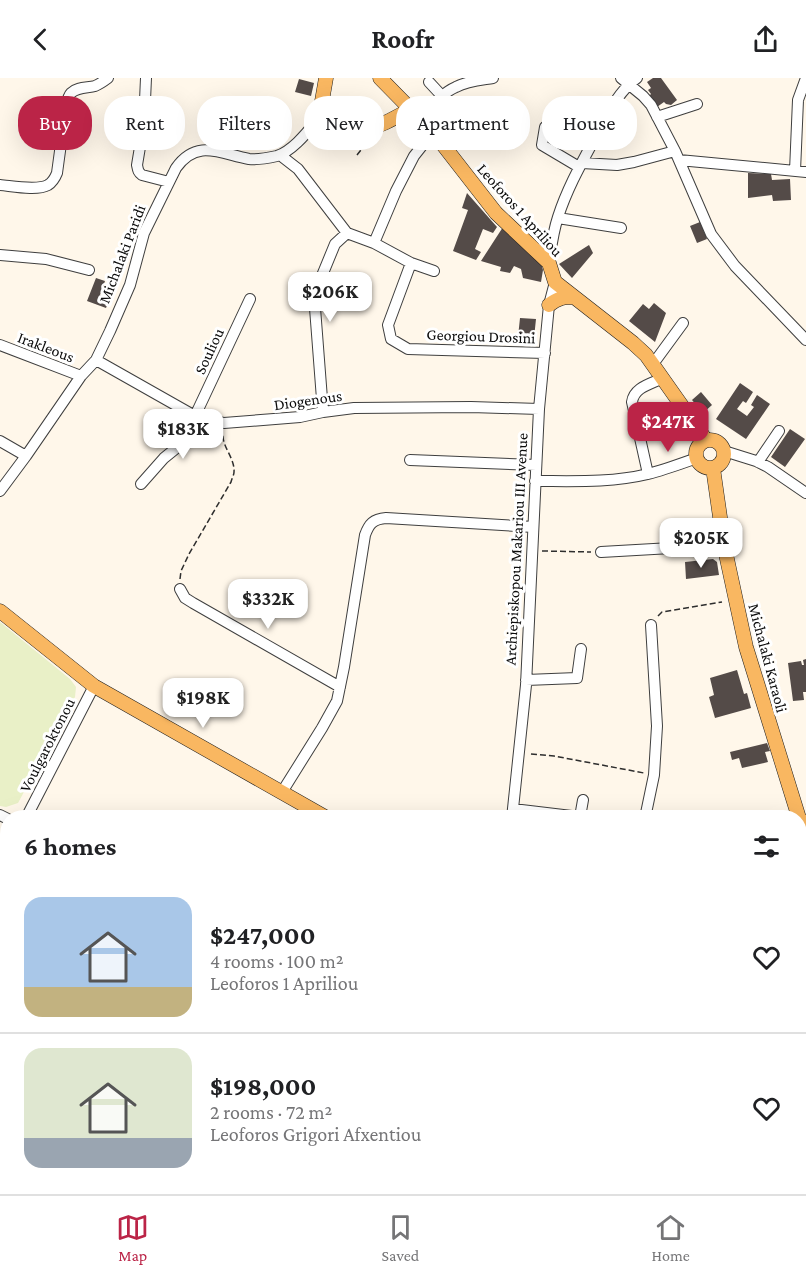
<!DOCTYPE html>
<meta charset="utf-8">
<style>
:root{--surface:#fff;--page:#f6f6f6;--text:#202124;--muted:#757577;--line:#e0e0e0;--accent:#bb2447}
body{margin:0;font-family:"Crimson Pro",serif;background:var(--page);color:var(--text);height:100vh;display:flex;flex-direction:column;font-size:22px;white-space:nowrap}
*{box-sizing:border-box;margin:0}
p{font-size:20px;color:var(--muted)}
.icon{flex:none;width:33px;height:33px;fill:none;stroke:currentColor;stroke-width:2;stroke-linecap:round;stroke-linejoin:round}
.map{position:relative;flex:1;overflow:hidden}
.side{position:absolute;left:0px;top:732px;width:807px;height:384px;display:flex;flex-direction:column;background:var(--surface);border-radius:24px 24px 0 0;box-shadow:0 6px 24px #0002}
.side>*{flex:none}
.top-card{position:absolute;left:18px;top:18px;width:771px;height:54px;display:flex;gap:12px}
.price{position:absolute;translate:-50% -51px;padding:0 14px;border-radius:12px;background:#fff;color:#222;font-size:20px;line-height:39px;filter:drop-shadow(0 2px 3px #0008)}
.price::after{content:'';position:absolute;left:50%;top:36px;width:18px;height:14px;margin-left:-9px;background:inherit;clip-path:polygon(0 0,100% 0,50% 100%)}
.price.active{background:var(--accent);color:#fff}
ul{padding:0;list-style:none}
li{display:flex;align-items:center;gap:18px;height:150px;padding:0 24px}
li+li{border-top:2px solid var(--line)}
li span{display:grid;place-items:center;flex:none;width:168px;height:120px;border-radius:18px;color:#555}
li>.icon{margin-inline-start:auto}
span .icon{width:72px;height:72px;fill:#fffc;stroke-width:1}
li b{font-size:26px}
h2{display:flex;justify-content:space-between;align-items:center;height:72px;padding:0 24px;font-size:26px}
.tag{padding:0 21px;border-radius:24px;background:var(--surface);box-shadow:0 6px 24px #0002;font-size:21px;line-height:54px}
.tag.active{background:var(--accent);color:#fff}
header{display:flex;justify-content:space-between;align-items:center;height:78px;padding:0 24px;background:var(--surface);font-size:27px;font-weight:700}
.dock{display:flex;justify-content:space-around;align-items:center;height:84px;border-top:2px solid var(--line);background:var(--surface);font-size:16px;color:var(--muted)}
.dock a{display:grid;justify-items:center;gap:3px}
.dock .active{color:var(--accent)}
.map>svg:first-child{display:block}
.pitch{fill:#e9f0c7}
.building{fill:#544b48}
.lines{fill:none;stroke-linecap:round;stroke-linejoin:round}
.minor-casing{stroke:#3f3f3f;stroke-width:12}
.major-casing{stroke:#1d1d1d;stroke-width:15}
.path{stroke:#2e2e2e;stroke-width:1.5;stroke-dasharray:6 3;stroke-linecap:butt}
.minor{stroke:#fff;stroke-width:10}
.major{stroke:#f9b761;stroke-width:14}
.labels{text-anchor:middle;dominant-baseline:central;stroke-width:6;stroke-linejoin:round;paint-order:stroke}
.street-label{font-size:16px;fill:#0c0c0c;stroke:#fff}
</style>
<header><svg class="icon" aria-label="back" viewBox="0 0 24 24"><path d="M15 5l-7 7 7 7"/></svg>Roofr<svg class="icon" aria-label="share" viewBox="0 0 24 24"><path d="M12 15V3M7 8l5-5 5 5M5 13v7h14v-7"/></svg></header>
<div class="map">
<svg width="806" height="1116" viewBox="0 0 806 1116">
<rect width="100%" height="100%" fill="#fff7ea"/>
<path class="pitch" d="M0,544L70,601L76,609L75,619L18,725L6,729L0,728Z"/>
<path class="building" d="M653,0H661L677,22L671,27L666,26L664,24L657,29L649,18L651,16L648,12L651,10L647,4Z
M299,1L314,5L311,18L295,14Z
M568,39L589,50L580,66L560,55Z
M748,95L771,96L772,102L790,101L791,122L773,123L772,117L748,120Z
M467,115L497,149L493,155L483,151L475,171L481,174L476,182L453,173L468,132L462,130Z
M700,144L707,161L697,165L690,148Z
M503,149L541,185L543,192L541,204L523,200L521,191L514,188L510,195L500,193L501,189L481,183Z
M589,167L593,175L572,200L559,186Z
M96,200L105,203L100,217L110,220L106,230L87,223Z
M654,225L666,235L655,264L629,243L643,226L649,231Z
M520,240L536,241L534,260L518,259Z
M740,305L753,314L746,325L743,323L737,331L747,338L754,329L751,327L757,317L770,326L746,361L716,341Z
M701,314L712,327L703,335L692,322Z
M790,351L805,361L785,389L771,379Z
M713,481L717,484L719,497L686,501L685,484Z
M806,581V614H803L804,622L793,623L788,585L801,583L802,587H804L803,582Z
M737,592L744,616L747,615L751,630L715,640L709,619L714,617L710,600Z
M767,665L770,673L765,674L768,684L742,690L739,680L732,682L730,674Z
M806,866V889L800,890V868Z"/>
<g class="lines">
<g class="minor-casing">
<path id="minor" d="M146,0L144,45L137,87C138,92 138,94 142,97L169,104
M621,0L643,18L651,27L675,73L711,156L735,188L806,262
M429,4L442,18
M657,39L697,26
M420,40C431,29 442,15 456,9C467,3 481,2 493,0
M545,49L542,67L579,89
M280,77L298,91L347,155L374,165L411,185L434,193
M679,82L806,94
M582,85L617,87L634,84L675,73
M795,93L798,22L806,0
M0,107C12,108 37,113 48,107C53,104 55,100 57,95L66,29C67,24 68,18 71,15C77,9 88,10 95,8C100,6 104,3 108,0
M558,140L621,150
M374,165L396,113L414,78L433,54
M0,177L46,181L89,192
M411,185L388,247L391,261L408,271L545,275
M549,185C551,169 553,154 558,139C567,111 581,86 595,60C607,39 617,14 637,0
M0,267L81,298
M96,282L195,338L224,345L300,339L323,334L354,330L471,329L539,331
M653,286L683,245
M323,334L314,217L335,166L347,155
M195,338L250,221
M0,363L26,378
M724,373L756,383L768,389L806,415
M410,382L536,387
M758,384L779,353
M648,396L632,324C634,309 651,306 663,300
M535,403C572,403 611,405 648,396C664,392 680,386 697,380
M141,406L164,380L211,342
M0,413L26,378L81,298L96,282L110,253L130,207L144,155L176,90C197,60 221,76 249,81C258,82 268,80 277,78C294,72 308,53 319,40
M601,474L724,467
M180,511L185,520L193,525L340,609
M526,602L577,600L581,571
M282,714L322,650L337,623L344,589L365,457C369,446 373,441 386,440L533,449
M513,731L580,739L583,722
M0,737L8,741
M26,740L94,608
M512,740L526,607L539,331L549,227L555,204
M645,740L654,697L657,648L651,547
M0,836L8,811
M800,899L806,900
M0,913L8,916
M0,1044L8,1048
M113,1108L125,1116
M771,1108L773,1116
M420,1116L423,1108
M525,1116L527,1108
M617,1116L619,1108"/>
</g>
<g class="major-casing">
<path id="major" d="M326,0L319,40C359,61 375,51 411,31
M380,0L433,54L496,135L549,185L555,204L633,265L646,277L706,362
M549,227C558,220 564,219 574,219
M696 376a14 14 0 1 1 28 0a14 14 0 1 1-28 0Z
M713,390L724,467L746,569L799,740
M0,533L94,608L327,740
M800,741L806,761
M800,1027L806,1031
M434,1108V1116"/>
</g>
<path class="path" d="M357,77L368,63
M542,473L591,474
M180,501L181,493L189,476L231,404C232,400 234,397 234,394C235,380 222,369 223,356
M658,538L662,534L722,524
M531,676L554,678L644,695
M45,1116L48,1108"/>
<use href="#minor" class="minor"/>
<use href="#major" class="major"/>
</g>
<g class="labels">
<g class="street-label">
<text transform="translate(520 132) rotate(48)">Leoforos 1 Apriliou</text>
<text transform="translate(122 176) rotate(-69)">Michalaki Paridi</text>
<text transform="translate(481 258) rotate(2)">Georgiou Drosini</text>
<text transform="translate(46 269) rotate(21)">Irakleous</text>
<text transform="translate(209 273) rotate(-65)">Souliou</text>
<text transform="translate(308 322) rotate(-8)">Diogenous</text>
<text transform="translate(516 471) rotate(-87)">Archiepiskopou Makariou III Avenue</text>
<text transform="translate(768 580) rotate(75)">Michalaki Karaoli</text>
<text transform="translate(47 667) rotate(-63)">Voulgaroktonou</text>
</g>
</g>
</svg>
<b class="price" style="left:330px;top:245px">$206K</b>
<b class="price active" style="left:668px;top:375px">$247K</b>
<b class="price" style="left:183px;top:382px">$183K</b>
<b class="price" style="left:701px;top:491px">$205K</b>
<b class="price" style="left:268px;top:552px">$332K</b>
<b class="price" style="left:203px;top:651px">$198K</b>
<div class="top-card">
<a class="tag active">Buy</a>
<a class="tag">Rent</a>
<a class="tag">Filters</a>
<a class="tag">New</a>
<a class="tag">Apartment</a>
<a class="tag">House</a>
</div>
<section class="side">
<h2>6 homes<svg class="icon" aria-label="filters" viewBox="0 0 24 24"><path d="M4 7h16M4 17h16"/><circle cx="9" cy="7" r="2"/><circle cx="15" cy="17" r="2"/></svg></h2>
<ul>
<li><span style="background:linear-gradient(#a9c7e8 75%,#c2b280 0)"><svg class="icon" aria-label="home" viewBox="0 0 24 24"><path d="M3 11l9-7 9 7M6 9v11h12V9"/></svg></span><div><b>$247,000</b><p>4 rooms · 100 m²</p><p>Leoforos 1 Apriliou</p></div><svg class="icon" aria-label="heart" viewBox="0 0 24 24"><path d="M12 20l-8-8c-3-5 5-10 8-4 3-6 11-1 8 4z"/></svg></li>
<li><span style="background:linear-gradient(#dfe7d0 75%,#9aa5b1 0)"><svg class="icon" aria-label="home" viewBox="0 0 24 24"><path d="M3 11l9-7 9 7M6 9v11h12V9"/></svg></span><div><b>$198,000</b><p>2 rooms · 72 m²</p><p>Leoforos Grigori Afxentiou</p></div><svg class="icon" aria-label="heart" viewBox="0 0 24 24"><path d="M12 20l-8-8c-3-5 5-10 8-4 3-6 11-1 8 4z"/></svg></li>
</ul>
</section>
</div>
<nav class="dock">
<a class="active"><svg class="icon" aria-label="map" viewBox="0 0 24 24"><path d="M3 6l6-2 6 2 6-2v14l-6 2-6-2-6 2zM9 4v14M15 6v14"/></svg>Map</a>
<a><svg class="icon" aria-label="saved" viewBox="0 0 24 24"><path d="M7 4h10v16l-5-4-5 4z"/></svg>Saved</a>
<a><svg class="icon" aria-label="home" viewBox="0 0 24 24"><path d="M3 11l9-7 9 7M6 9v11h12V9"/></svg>Home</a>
</nav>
